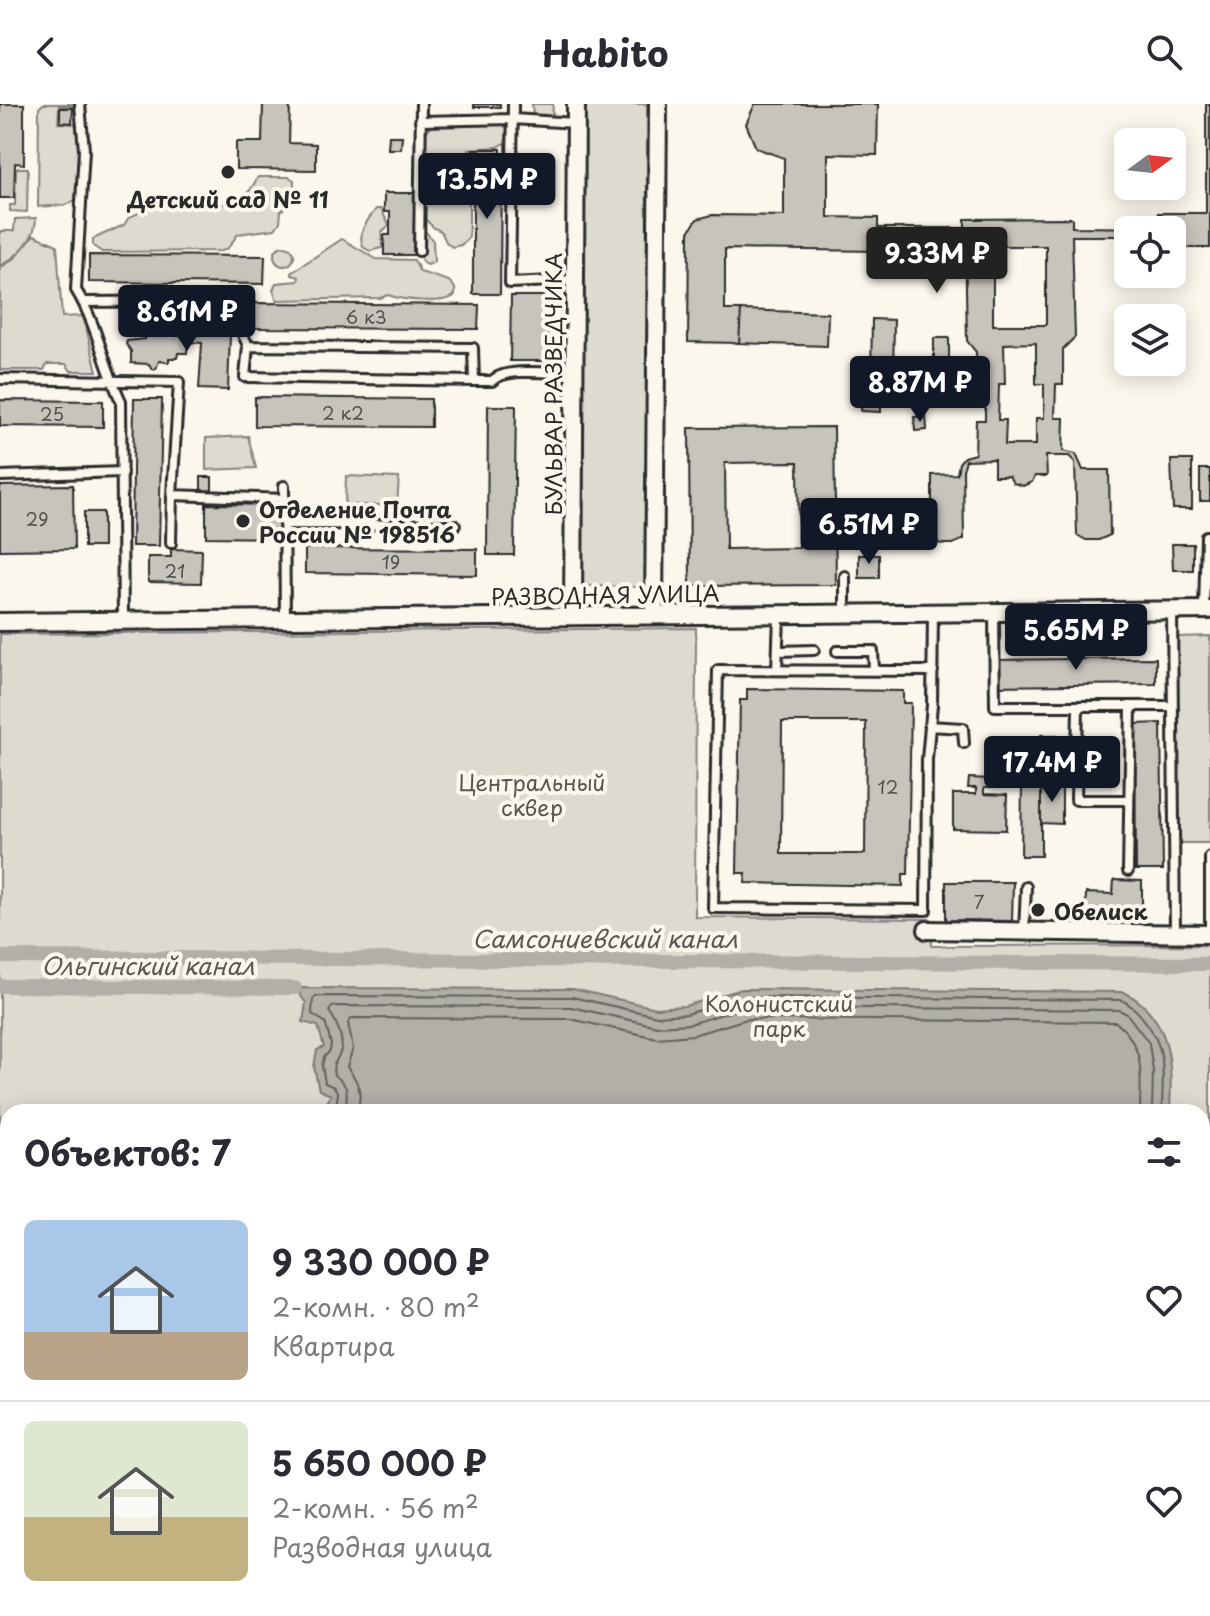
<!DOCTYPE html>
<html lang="ru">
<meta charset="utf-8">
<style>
:root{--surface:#fff;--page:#f2f2f3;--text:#2b2b33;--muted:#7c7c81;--line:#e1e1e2;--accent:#111827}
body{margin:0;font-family:"Playpen Sans",sans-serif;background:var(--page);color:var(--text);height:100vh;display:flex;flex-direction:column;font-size:30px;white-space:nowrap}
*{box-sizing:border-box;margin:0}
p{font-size:26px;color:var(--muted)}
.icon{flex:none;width:44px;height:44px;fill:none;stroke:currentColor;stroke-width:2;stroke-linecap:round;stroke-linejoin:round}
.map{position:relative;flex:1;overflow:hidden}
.sheet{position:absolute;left:0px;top:1000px;width:1210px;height:512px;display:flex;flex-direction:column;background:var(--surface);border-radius:24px 24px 0 0;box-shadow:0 4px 20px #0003}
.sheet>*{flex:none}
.needle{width:52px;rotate:75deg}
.tools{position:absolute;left:1114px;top:24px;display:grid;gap:16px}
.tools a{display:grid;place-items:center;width:72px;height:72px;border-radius:12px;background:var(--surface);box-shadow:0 4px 20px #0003;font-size:40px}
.price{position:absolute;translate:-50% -68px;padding:0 18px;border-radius:8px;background:var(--accent);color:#fff;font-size:26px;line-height:52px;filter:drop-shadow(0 2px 4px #0008)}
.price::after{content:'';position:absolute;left:50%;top:48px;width:24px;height:18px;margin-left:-12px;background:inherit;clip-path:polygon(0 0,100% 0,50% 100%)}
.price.active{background:#222;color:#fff}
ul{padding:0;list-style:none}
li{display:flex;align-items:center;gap:24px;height:200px;padding:0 24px}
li+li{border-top:2px solid var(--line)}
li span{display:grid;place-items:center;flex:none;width:224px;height:160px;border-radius:12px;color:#555}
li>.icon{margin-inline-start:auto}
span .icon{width:96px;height:96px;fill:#fffc;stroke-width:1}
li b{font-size:34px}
h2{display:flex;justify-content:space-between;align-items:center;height:96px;padding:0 24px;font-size:34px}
header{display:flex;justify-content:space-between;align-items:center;height:104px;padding:0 24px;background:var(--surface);font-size:36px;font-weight:700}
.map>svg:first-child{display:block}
.green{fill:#dddad0;stroke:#84827e;stroke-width:2}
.water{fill:#b1afa7;stroke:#7b7a75;stroke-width:2}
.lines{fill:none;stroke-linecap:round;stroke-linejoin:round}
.shore{stroke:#61605d;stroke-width:2}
.canal{stroke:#b1afa7;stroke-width:14}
.building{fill:#c7c4bc;stroke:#2b2b2b;stroke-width:2;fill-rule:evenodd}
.service-casing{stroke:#2b2b2b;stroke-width:14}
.minor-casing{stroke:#2b2b2b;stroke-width:22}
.service{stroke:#fbf7ec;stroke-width:8}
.minor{stroke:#fbf7ec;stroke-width:16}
.poi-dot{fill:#2b2b2b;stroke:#fbf7ec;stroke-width:3}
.labels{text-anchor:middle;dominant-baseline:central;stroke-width:8;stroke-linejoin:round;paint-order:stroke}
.number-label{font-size:18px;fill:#52514f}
.poi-label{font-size:22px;font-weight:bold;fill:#2b2b2b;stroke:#fbf7ec;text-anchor:start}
.street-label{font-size:22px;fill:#2b2b2b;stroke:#fbf7ec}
.park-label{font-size:22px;fill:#585754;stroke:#fbf7ec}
.water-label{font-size:24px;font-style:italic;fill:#5a5956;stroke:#fbf7ec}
</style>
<header><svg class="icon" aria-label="back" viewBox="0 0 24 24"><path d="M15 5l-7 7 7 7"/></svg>Habito<svg class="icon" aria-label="search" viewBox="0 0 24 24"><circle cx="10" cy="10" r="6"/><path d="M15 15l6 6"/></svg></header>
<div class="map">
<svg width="1210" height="1512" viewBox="0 0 1210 1512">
<rect width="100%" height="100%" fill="#fbf7ec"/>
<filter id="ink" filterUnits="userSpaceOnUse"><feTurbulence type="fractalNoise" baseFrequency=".0125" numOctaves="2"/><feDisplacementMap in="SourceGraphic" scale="16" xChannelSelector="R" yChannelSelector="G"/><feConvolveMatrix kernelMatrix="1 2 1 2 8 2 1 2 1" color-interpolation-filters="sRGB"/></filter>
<g filter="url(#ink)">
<path class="green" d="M43,0H75V2H59L58,19L75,20L76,9L80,40L75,96L66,101L38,103L39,4Z
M532,0H553L552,15L533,13Z
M584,0H647L646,483L580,482Z
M501,19L508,25L505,39L498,43L469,45V133L461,141L452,143L446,138L441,127L434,124L423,113L424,33L429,24L437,20Z
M16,64H28L27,108L10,107V101H15Z
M258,73H289L294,76V94L281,107L280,118L275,125L238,130L228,144L222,147L102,148L93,142V135L124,121L129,113L172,95L182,96L196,105L216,100H237L251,85Z
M376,105H381L389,121L382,128V144L370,147L363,143C357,128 367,117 376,105Z
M36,114C36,135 17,153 0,162V127H14L15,115Z
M423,124L433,137L434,158L428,161L423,159L421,155V125Z
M34,131L57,141L62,213L83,212L97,267H71L66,260H47L44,266H0V164L14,155Z
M342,135L376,155L414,156L420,168L449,177L455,184V191C445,201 401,196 388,191L380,194L277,196L273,186L276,179L298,177L299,173L292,171V168Z
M274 152a10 10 0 1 1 20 0a10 10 0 1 1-20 0Z
M248,332L256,364L206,366V334Z
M346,372L399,374L397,401H345Z
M696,524L695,813L931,815L932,842L1210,841V1477L1202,1480V1008H8V1504H1186L1184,1512H0V530Z
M1210,532V739H1177L1178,533Z"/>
<path class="water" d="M295,884L573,885L656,904L685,902L742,885L1124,888C1173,914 1172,960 1170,1008H329L325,1002L331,991L319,986L314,963L317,946L324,943L318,922L303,918L306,899Z
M1202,1111L1210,1140L1202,1209Z
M355,1504H496L495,1512H352Z
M561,1504H819L813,1512H556Z
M883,1504H1150L1149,1512H889Z"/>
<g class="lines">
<path class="shore" d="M335,1008L338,989L334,983L325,979L322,962L324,953L330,947L331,940L325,918L312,910L313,895L316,892L572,893L657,912L687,910L744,893L1122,896C1133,902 1138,908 1145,917C1169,948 1162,971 1162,1008
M345,1008C347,991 351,982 334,971C331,958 338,958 341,946C344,934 336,917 329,907L333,902L571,903L657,922L690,920L745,903L1119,906L1127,910L1149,939L1153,967L1152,1008
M357,1008C363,989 359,978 347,963L353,944L348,919L352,914L570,915L657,934L693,931L747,915L1116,918C1147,945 1140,971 1140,1008"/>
<path class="canal" d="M0,853L1210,860
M0,882L295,884"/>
</g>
<path class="building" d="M0,0H24V60L15,59L14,94H0Z
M263,0H290L289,39L316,40V66L236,65V38H262Z
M474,0H500V3H474Z
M755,0H878L877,51L828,50V113L878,114V124H965V115L1072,114V123L1158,124V109H1206V0H1210V144H1172V126H1128V132H1072L1075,233L1063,245V280H1056L1055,314H1064L1063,347L1076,350L1083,366H1109L1110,431L1099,436H1086L1077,431L1075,358L1069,352H1046L1047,372H1035L1032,378L1023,382L1013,379L1009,372H994V355L966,356L963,366L964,435L953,440H941L932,435V371L957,370L959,359L964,353L975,350L976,316H985V280L977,281L976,248L967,237L965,133H878V147L725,145V206H741L739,239L688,238L689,128L697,115L712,111L784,112V54L756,44L746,20ZM993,142H1046V221H993ZM1036,239V280H1044V314H1036V341H1005L1006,316H998L999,280H1005L1004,240Z
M60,4H73L72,19L60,18Z
M389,32H402L401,45H388Z
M473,45H501L500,190H473Z
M384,89H414V151H384V131H390V108H384Z
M89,151L265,152L264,180L89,178Z
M511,192H549L547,257H510Z
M254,199L479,201L478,225L254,224Z
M741,206L828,209L827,242L739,239Z
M872,215L894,216L893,275H871Z
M166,223L188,224V228L230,230L228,286L199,285L202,239L188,238L187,249H178L177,254H169V258L159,257L156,265H152L149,260L131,259V247L126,240L127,237L145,235V230H156L157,227H166Z
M934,234H949V267H944V271H938V267H934Z
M255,293L431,295V323L255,322Z
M862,294L881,295V308L861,307Z
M134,295H162L159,442H132Z
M0,296L103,297V323L0,322Z
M488,302H516L514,451H487Z
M926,312L927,326L915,327L914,313Z
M834,323L836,481L690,482L689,324ZM798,358L799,444L726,445L725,359Z
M1171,356H1192V405H1173Z
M1200,365H1210V397H1200Z
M201,373H212V389H201Z
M73,381L74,445L0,446V382Z
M206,400L280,401V434L206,433Z
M84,408H103V443H84Z
M1172,440H1193V466H1173Z
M305,444L477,445V471L305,469Z
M171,445L202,446L201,479L148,478V453H171Z
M859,451H879V474H859Z
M1156,554V580L996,582L995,556Z
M747,585L903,587V599H911L908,770H903V782L745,779L746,769H737L740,596H747ZM782,618H866L865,750H781Z
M1161,619L1163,766H1136L1135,620Z
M1041,631H1057V652H1041Z
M969,674L991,675V684H984V690L1007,691L1006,726L953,725V690H976V684H968Z
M1022,680H1041V752H1021Z
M1041,680H1062V720L1041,719Z
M1114,776L1142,777V805L1116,803L1115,816H1085L1086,789L1113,790Z
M946,778H1013L1012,817L946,816Z
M1186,1504L1202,1503L1207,1504L1205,1511L1184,1512Z"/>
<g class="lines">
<g class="service-casing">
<path id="service" d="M80,0L84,46L76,186C97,220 104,262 121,297L123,516
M513,0L510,179L574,176
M420,17L513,15L575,19
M419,147L421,0
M83,198L207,197L231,203L248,242
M0,275L179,278L172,391L285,395
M474,277L473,244L248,242L245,273L474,277H492C506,262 555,270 575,270
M0,372L122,368
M284,382L285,515
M286,420L455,421
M171,439L172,391
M1204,506L1206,432H1210
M1172,507L1175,829
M845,509V472
M994,509L995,602H1171
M778,547L814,546
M837,547H873L874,566
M777,566L779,511
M933,567L718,566L713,804L926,806L927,655L932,601L933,509
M1078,603L1076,696H1129
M929,622L963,624L964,639
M1128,767L1131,603
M1024,828L1026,783
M1210,830V753"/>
</g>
<g class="minor-casing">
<path id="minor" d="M654,511L658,0
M573,512L576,0
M0,518L1210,506
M927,826L1210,830
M1202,1423L1210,1425"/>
</g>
<use href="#service" class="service"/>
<use href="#minor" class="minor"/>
</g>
</g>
<g class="poi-dot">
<circle cx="228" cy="68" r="8"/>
<circle cx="243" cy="417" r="8"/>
<circle cx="1038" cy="806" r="8"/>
</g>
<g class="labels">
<g class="number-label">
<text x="366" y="212">6 к3</text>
<text x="343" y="308">2 к2</text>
<text x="52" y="309">25</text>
<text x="37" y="414">29</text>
<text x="391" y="457">19</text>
<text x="175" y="466">21</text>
<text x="888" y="682">12</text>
<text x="979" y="797">7</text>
</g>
<g class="poi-label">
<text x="228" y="94" text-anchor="middle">Детский сад № 11</text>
<text x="259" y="404">Отделение Почта<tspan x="259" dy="25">России № 198516</tspan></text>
<text x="1054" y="806">Обелиск</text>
</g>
<g class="street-label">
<text transform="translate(552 280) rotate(-90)">БУЛЬВАР РАЗВЕДЧИКА</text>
<text transform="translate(605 490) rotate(-1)">РАЗВОДНАЯ УЛИЦА</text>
</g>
<g class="park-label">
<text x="532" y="677">Центральный<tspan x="532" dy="25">сквер</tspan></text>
<text x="779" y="898">Колонистский<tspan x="779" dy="25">парк</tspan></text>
</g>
<g class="water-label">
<text x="605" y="834">Самсониевский канал</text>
<text x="148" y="861">Ольгинский канал</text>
</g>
</g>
</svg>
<div class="tools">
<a><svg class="needle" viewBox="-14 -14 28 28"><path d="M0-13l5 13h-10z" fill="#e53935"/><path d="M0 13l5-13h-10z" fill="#7c7c81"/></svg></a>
<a><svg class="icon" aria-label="locate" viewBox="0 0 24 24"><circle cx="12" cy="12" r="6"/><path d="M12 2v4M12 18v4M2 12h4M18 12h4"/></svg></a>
<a><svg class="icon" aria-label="layers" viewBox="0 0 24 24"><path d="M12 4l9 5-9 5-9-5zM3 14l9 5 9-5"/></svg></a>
</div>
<b class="price" style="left:487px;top:117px">13.5M ₽</b>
<b class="price active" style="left:937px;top:191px">9.33M ₽</b>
<b class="price" style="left:187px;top:249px">8.61M ₽</b>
<b class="price" style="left:920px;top:320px">8.87M ₽</b>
<b class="price" style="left:869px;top:462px">6.51M ₽</b>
<b class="price" style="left:1076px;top:568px">5.65M ₽</b>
<b class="price" style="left:1052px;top:700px">17.4M ₽</b>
<section class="sheet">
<h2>Объектов: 7<svg class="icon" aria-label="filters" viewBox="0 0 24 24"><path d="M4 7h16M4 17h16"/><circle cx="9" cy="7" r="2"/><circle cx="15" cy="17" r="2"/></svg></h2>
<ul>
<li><span style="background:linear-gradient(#a9c7e8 70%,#b9a48a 0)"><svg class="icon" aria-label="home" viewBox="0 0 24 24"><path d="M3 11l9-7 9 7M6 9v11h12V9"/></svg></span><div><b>9 330 000 ₽</b><p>2-комн. · 80 m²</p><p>Квартира</p></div><svg class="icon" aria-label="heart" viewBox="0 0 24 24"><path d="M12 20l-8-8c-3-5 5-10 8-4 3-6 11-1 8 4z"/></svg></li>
<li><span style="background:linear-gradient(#dfe7d0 60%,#c2b280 0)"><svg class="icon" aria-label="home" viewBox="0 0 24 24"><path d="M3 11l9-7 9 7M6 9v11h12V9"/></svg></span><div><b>5 650 000 ₽</b><p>2-комн. · 56 m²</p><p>Разводная улица</p></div><svg class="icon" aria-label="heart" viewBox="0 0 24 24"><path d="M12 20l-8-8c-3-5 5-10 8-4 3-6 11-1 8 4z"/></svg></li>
</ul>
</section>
</div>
